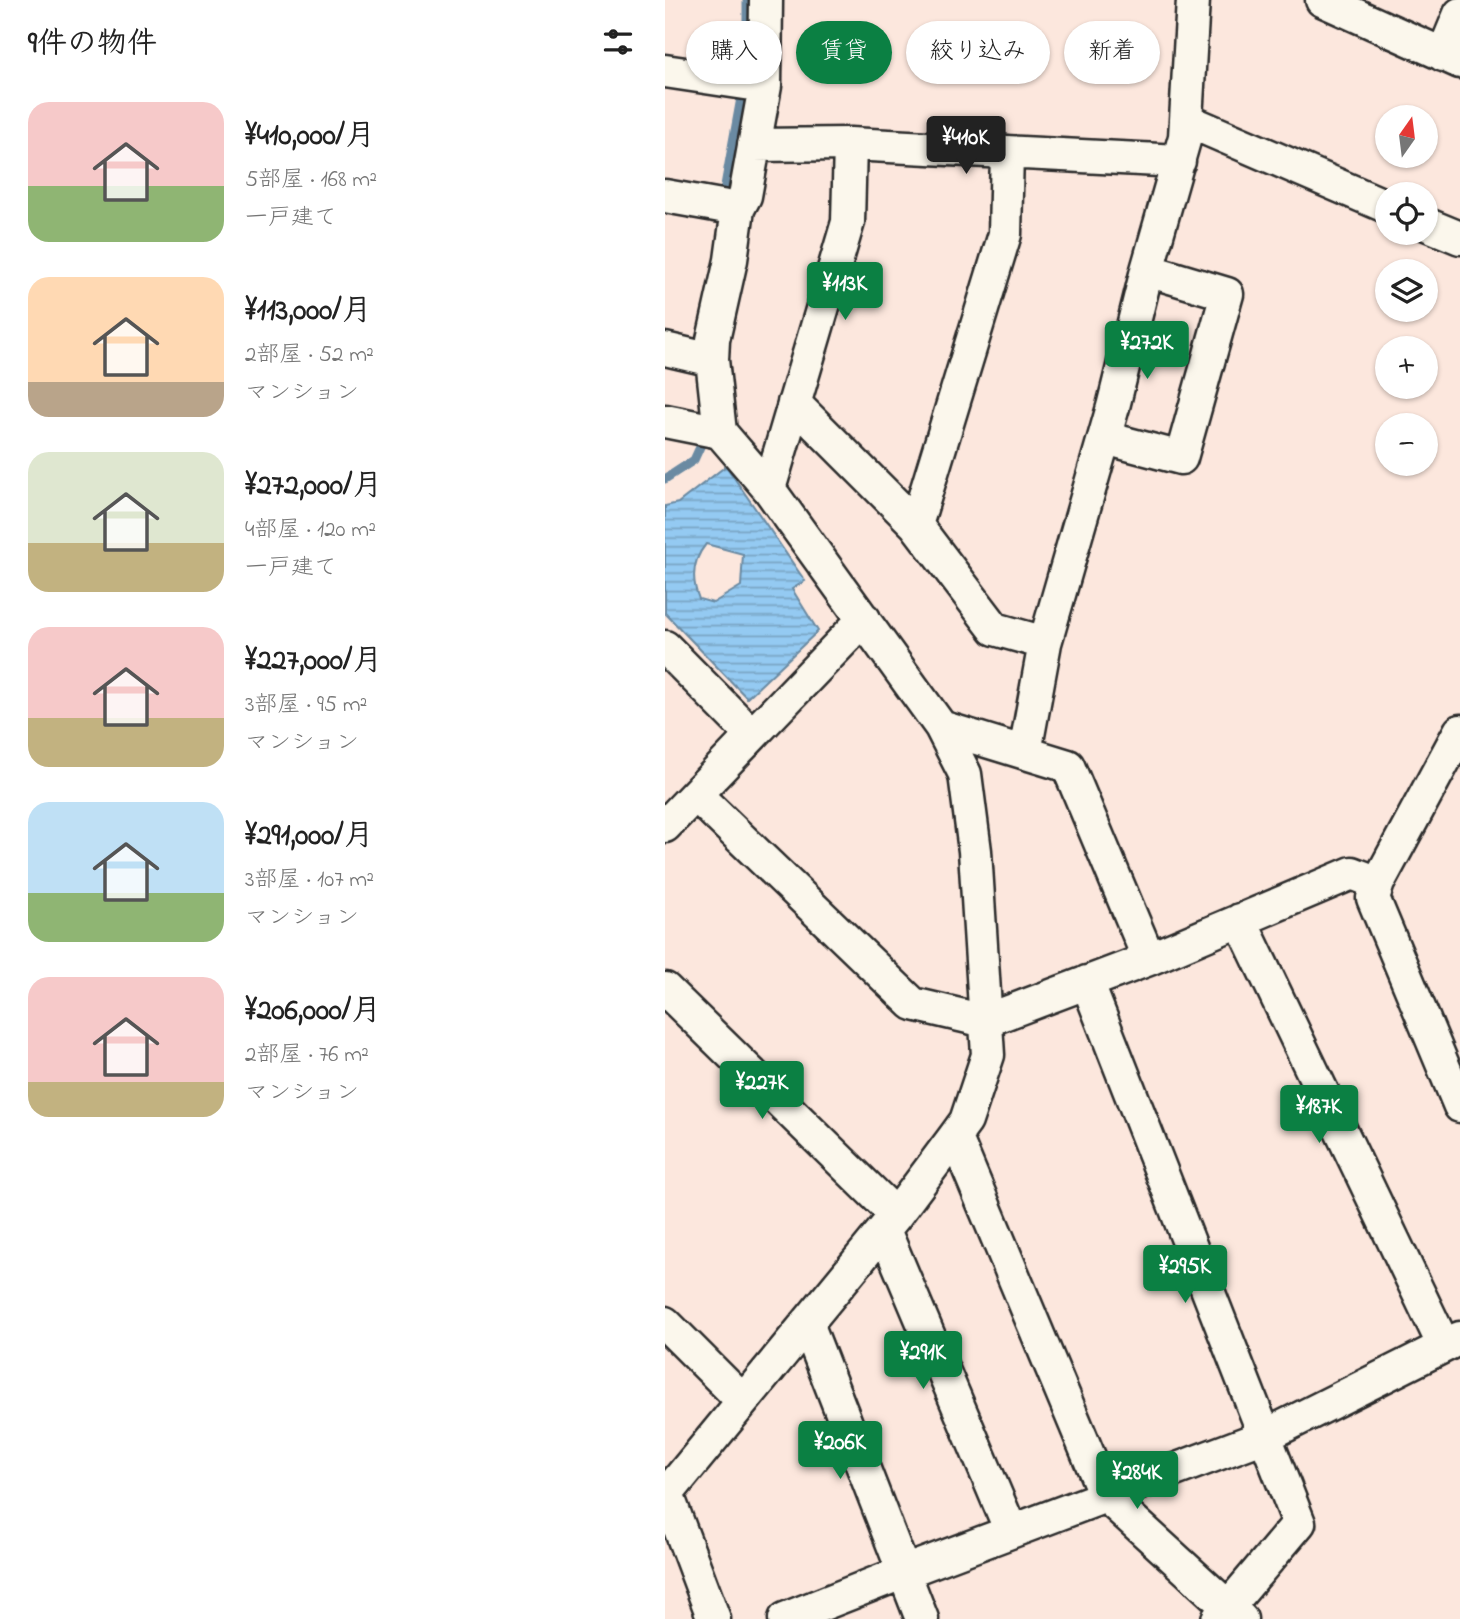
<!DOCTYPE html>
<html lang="ja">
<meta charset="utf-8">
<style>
:root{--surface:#fff;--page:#f2f2f2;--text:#222;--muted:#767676;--accent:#0b8043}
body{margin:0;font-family:"Indie Flower","Klee One",sans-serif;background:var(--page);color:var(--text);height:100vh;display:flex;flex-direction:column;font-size:26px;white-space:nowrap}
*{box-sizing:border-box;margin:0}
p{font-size:23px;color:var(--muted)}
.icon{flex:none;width:38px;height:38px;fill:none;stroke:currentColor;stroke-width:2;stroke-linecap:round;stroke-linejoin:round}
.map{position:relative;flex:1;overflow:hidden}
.side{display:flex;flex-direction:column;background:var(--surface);width:665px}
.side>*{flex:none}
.guide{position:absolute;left:21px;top:21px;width:665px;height:63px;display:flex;gap:14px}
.needle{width:46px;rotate:14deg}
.fabs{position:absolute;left:710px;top:105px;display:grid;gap:14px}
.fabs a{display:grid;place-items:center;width:63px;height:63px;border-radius:50%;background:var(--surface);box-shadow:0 2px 5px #0004;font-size:35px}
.price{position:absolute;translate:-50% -60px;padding:0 16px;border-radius:7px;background:var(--accent);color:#fff;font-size:23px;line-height:46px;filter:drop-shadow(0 2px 4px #0008)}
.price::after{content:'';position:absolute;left:50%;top:42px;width:21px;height:16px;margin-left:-10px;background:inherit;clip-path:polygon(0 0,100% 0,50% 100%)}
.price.on{background:#222;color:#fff}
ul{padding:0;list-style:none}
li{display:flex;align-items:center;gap:21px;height:175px;padding:0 28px}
li span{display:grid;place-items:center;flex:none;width:196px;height:140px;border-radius:21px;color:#555}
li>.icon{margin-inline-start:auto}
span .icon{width:84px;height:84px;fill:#fffc;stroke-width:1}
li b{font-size:30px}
h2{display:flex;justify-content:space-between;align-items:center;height:84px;padding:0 28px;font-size:30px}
.tag{padding:0 24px;border-radius:32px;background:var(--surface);box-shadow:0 2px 5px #0004;font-size:24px;line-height:63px}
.tag.on{background:var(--accent);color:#fff}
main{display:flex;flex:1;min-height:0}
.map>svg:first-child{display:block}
.water{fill:url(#water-rules);stroke:#6a8aa2;stroke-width:2;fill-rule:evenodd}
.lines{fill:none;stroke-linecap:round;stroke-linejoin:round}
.stream{stroke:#6a8aa2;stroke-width:9}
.minor-casing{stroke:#2b2b2b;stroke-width:37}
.minor{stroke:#fbf7ec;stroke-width:32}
</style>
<main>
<section class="side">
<h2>9件の物件<svg class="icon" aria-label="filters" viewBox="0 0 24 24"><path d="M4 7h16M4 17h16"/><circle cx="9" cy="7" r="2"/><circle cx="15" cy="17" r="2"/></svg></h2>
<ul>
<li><span style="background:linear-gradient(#f6c9c9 60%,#8fb573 0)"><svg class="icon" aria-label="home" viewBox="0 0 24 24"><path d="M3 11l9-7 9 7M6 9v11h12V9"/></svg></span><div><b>¥410,000/月</b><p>5部屋 · 168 m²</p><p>一戸建て</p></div></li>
<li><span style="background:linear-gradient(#ffd9b3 75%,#b9a48a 0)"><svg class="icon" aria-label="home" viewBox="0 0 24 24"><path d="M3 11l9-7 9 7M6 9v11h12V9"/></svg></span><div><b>¥113,000/月</b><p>2部屋 · 52 m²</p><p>マンション</p></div></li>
<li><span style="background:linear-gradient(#dfe7d0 65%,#c2b280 0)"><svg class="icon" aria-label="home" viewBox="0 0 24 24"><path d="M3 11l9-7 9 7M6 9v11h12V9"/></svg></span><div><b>¥272,000/月</b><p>4部屋 · 120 m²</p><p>一戸建て</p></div></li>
<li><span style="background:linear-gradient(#f6c9c9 65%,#c2b280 0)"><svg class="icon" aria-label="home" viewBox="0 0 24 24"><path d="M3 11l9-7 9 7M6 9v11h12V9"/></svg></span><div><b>¥227,000/月</b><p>3部屋 · 95 m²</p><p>マンション</p></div></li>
<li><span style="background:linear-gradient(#bfe0f5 65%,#8fb573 0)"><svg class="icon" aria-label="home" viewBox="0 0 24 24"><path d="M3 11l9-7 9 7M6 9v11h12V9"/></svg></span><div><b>¥291,000/月</b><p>3部屋 · 107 m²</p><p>マンション</p></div></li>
<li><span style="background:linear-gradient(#f6c9c9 75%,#c2b280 0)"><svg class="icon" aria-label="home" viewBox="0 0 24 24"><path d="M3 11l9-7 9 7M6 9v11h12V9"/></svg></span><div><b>¥206,000/月</b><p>2部屋 · 76 m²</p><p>マンション</p></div></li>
</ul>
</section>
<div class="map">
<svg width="795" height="1619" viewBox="0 0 795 1619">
<defs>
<pattern id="water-rules" width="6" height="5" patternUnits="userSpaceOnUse" patternTransform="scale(1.75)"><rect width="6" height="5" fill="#94caf2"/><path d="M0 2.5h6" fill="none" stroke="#79a4c4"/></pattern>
</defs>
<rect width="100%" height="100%" fill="#fce7dd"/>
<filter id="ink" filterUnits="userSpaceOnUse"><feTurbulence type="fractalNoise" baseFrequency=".0143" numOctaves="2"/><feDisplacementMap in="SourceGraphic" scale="14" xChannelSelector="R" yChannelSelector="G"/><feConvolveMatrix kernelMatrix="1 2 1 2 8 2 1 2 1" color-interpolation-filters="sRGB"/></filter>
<g filter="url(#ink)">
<path class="water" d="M61,466L140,581L127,589L153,631L82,698L0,613V506L13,503ZM41,544L78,554L76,586L48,603L34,599C26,579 27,561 41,544Z"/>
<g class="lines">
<path class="stream" d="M57,202L82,65V0
M0,479L29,460L40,436"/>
<g class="minor-casing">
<path id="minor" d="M657,0L795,62
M778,55L795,14
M0,71L100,86
M521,120L723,207
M89,145L185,144L514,161
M0,196L73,209
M761,224L795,238
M0,349L47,360
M129,403L251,525L330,629L380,643
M0,421L55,432
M440,438L516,458L562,294L482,270
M104,489L183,222L185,144
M251,525L340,234L342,152
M0,647L87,735
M276,727L403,766L484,959
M795,731L713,883L708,898L795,1106
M360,752L380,643L448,407L482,270L520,137L528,0
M31,795L248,1004L320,1021L484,959L687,873L713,883
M0,826L199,619
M575,920L779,1346
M422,982L634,1523L553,1619
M0,989L231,1215
M290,1136L440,1495L576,1619
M219,1230L346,1531
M0,1323L78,1401
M142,1323L257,1619
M2,1494L49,1619
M0,1496L231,1215L290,1136L301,1121L323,1055L310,851L300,774L276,727L104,489L55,432L47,360L48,340L66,260L73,209L80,196L100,86L101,0
M120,1619L239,1572L600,1436L795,1338"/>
</g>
<use href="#minor" class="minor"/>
</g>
</g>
</svg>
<div class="fabs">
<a><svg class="needle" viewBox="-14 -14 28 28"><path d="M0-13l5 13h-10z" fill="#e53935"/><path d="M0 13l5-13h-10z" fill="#767676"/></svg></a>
<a><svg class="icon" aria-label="locate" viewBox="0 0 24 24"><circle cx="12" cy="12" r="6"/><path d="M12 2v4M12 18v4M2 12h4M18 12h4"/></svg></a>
<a><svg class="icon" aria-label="layers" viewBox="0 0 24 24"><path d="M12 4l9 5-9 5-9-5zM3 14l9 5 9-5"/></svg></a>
<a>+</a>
<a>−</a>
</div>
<b class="price on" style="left:301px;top:176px">¥410K</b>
<b class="price" style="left:180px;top:322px">¥113K</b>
<b class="price" style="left:482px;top:381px">¥272K</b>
<b class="price" style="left:97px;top:1121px">¥227K</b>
<b class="price" style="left:654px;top:1145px">¥187K</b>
<b class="price" style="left:520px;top:1305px">¥295K</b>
<b class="price" style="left:258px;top:1391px">¥291K</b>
<b class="price" style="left:175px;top:1481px">¥206K</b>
<b class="price" style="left:472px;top:1511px">¥284K</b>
<div class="guide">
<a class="tag">購入</a>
<a class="tag on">賃貸</a>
<a class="tag">絞り込み</a>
<a class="tag">新着</a>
</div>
</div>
</main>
